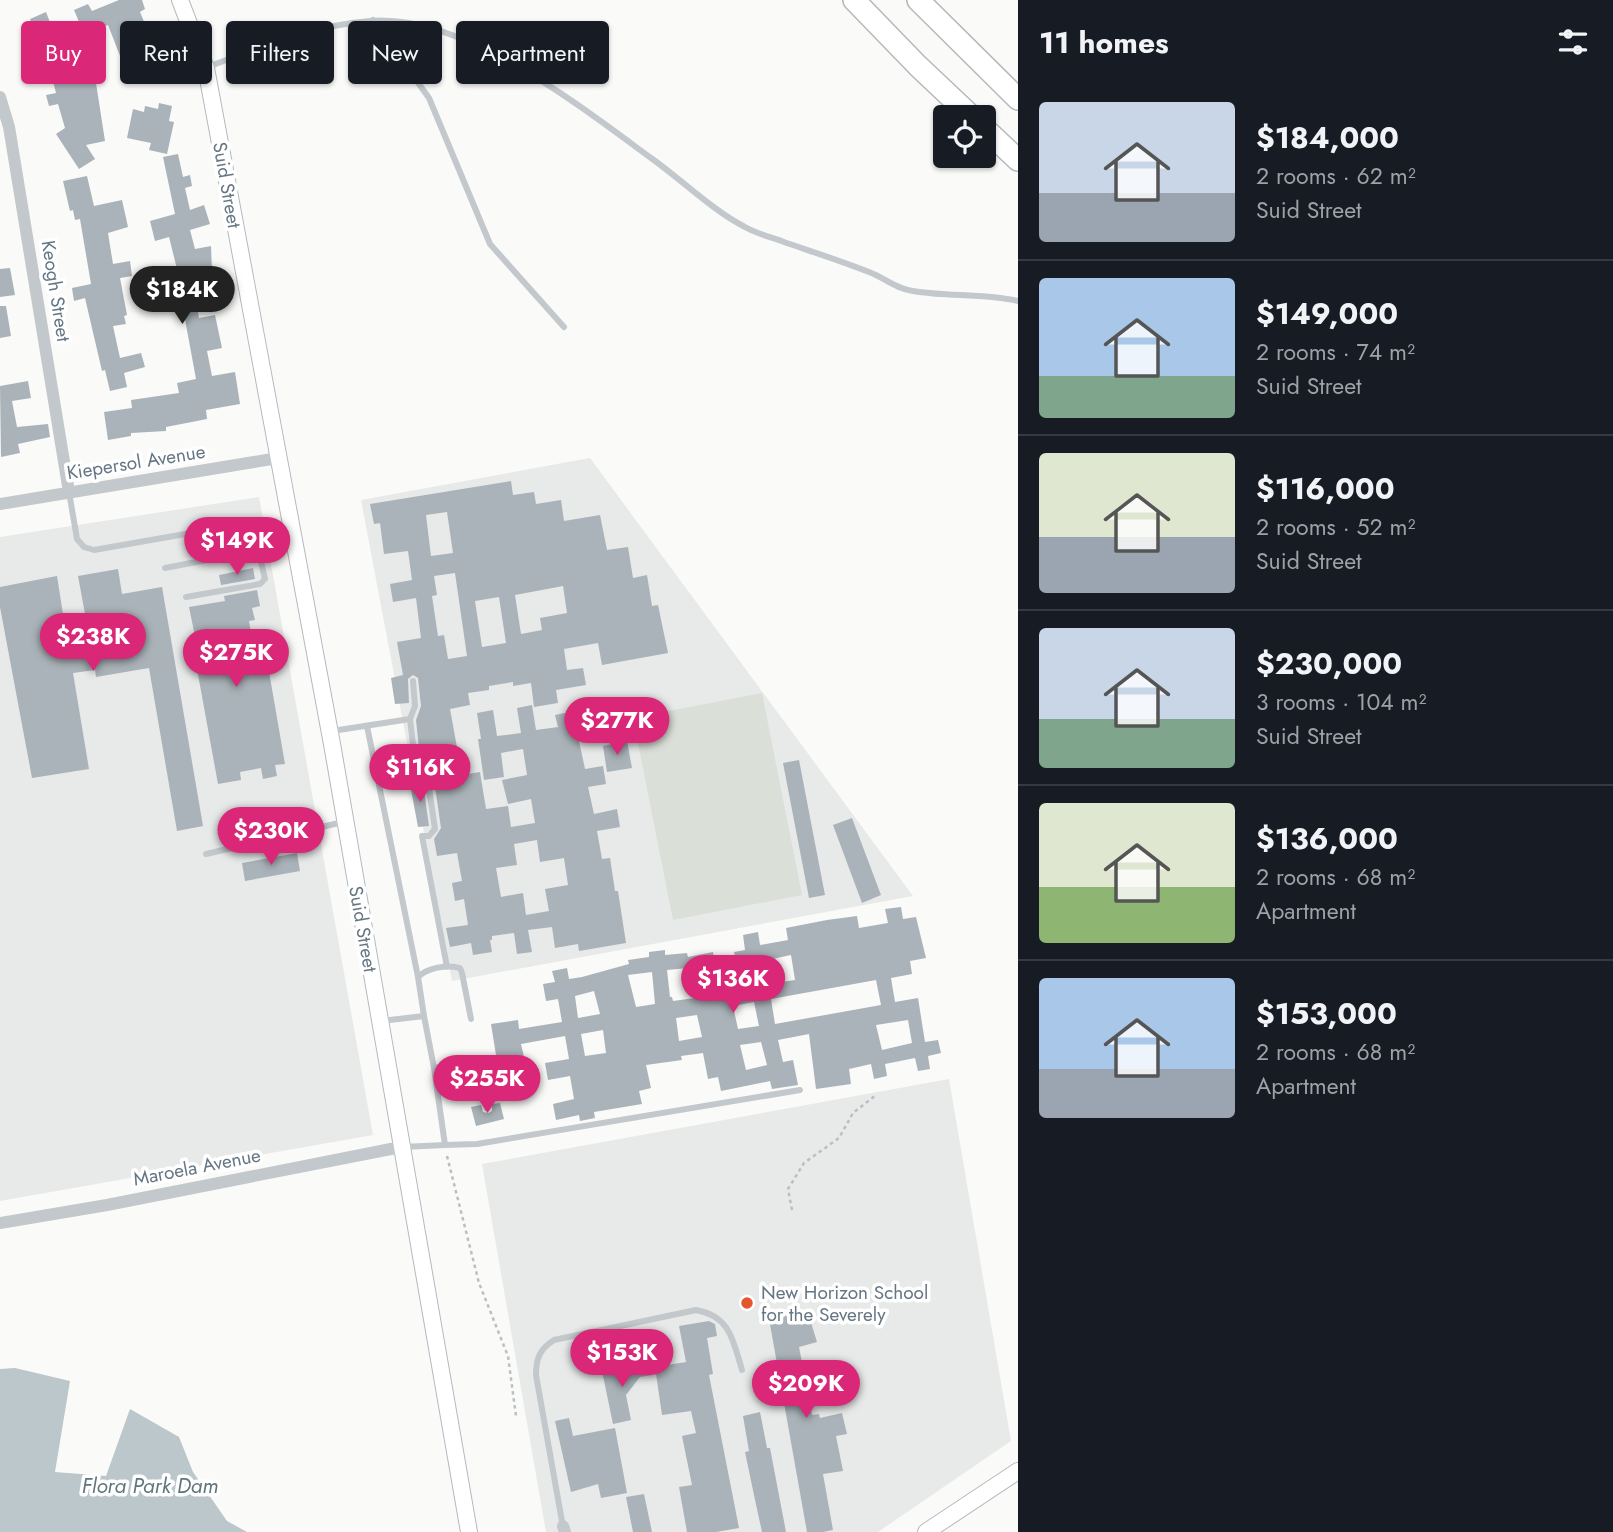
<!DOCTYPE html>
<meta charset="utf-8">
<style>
:root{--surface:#171b24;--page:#20242c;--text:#f1f3f6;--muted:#9ea1a6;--line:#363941;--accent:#db2777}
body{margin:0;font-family:Jost,sans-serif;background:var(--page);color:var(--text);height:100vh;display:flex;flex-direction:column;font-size:26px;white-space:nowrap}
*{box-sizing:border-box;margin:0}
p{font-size:23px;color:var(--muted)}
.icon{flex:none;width:38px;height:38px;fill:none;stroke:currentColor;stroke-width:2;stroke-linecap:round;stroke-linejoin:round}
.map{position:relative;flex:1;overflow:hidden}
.panel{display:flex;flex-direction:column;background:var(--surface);width:595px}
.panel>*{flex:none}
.banner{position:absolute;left:21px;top:21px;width:665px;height:63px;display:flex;gap:14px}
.buttons{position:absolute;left:933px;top:105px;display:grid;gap:14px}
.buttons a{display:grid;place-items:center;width:63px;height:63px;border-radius:7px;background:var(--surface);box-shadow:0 2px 5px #0004;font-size:35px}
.price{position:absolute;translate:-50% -60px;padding:0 16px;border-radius:24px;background:var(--accent);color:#fff;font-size:23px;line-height:46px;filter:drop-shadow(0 2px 4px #0008)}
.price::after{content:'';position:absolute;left:50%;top:42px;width:21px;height:16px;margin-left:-10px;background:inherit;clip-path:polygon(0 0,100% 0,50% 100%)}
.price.current{background:#222;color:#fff}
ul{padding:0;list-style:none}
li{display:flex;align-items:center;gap:21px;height:175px;padding:0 21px}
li+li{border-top:2px solid var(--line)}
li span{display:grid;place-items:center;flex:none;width:196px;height:140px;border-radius:7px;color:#555}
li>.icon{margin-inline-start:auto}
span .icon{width:84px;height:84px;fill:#fffc;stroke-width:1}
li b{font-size:30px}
h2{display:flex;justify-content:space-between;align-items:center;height:84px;padding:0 21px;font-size:30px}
.pill{padding:0 24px;border-radius:7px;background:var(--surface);box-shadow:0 2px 5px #0004;font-size:24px;line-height:63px}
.pill.current{background:var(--accent);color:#fff}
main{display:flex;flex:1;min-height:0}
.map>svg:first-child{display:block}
.built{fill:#e8e9e9}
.green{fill:#dadfd7}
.water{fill:#bbc7cb}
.building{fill:#aab3b9;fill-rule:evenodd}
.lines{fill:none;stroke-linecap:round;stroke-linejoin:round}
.secondary-casing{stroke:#b3babf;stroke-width:18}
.highway-casing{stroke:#b4b9bd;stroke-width:24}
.path{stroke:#bbbfc2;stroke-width:2.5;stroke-dasharray:3.5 3.5;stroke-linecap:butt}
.lane{stroke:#c3c8cc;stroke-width:6}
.street{stroke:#c3c8cc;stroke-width:12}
.secondary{stroke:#fff;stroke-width:16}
.highway{stroke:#fff;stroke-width:21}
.poi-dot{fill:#e4572e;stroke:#fff;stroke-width:2.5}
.labels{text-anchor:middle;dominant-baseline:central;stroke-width:7;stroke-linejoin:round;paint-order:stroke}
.street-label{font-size:19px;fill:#657683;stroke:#fff}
.poi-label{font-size:19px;fill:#657683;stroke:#fff;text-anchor:start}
.water-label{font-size:21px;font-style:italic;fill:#60757c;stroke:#fff}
</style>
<main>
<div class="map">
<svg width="1018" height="1532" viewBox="0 0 1018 1532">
<rect width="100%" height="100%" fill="#fafaf8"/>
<path class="built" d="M590,458L913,896L452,981L361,500Z
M259,497L373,1135L0,1201V537Z
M949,1079L1011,1441L878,1532H546L482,1164Z"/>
<path class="green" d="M762,693L802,895L673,920L633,718Z"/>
<path class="water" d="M15,1368L70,1381L55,1472L106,1476L130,1409L179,1437L193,1472L227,1521L247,1532H0V1369Z"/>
<path class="building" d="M119,0H142L145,9L140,12L148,31L167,24L173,37L163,41L170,58L159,62L161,66L129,79L108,25L102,27L100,21L82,29L74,10L88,4L92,11Z
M46,12L69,71L92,66L96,83L105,141L86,145L95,159L79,169L56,134L65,128L58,104L49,106L46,95L56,93L48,62L36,69L30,57L43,51L30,19Z
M159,103L172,106L169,121L174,122L167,154L149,150L151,143L127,138L133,109L144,112L145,106L158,109Z
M178,154L183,177L190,175L192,186L185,188L190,210L204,205L210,224L190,230L195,249L211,246L212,271L200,273L202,289L194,291L199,318L215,315L222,348L207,351L212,376L235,372L240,404L206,410L207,419L166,427V431L131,433V436L108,440L104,412L132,408L131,400L179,393L177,383L196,379L184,314L178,315L177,308L167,309L161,272L177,269L169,237L155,241L150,221L175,214L163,157Z
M87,176L94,206L122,200L128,227L108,233L113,264L130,261L132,276L120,278L127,315L124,316L126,324L113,326L120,358L141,353L145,367L124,373L127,387L110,391L105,370L102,371L85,298L74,301L72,288L91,284L80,219L75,220L73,210L70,211L63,181Z
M10,268L15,295L0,297V269Z
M0,306H6L11,336L0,338Z
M28,381L31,398L12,401L17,427L48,424L50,437L18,444L20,453L1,457L0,386Z
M511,481L513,495L534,492L536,504L561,500L564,521L600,515L607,550L628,547L633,578L647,575L652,606L658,605L668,653L602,665L598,643L564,649L567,670L583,668L586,685L556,690L558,703L534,707L531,683L513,686V682L489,686V690L468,693L470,705L450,709L462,775L480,772L486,809L508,806L511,827L535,823L531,799L508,804L502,780L527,775L523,749L501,753L504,777L484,780L478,739H481L477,713L493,710L497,736L521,733L517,708L532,705L536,730L558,727L555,715L574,711L576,723L598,718L602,736L579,741L585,769L603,766L606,784L588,787L594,814L617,809L620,827L597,831L602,859L610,858L615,891H618L626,943L579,951L578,944L555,948L552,927L528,930L532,952L517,954L514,933L492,936V940H490L492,952L473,955L471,943L450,947L446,928L468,925L464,899L455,901L452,883L462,881L457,853L437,856L434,839L441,828L434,780L421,767L416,720L421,706L418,678L413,675L408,679L409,703L395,704L391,678L403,675L397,642L421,638L416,598L393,602L390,584L412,580L408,551L384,554L380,523L374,524L370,504ZM447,512L453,553L431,556L426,515ZM455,573L467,656L448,659L444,635L438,636L432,596L437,595L434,576ZM563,586L567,613L540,618L542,630L521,634L515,595ZM499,597L506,643L482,647L475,601ZM537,840L540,862L564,858L568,885L545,889L549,911L526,915L523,893L501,897L496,868L517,865L514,844Z
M253,568L255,579L221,585L219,575Z
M118,569L122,594L162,587L203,826L177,831L149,668L96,677L95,670L73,673L89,769L32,778L0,607V587L57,576L66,633L88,630L78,576Z
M257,590L260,606L252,608L255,620L249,621L256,662L267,660L285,764L275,765L277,776L263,779L261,768L240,772L241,780L218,784L193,647L197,646L189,607L225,601L224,596Z
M627,741L632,768L607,772L603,746Z
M799,760L825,895L809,898L783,763Z
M420,782L423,784L429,826L418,827L410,784Z
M852,818L881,895L862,903L833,825Z
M297,853L300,871L245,881L242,863Z
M901,907L903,919L916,917L926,958L910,961L912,974L891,978L895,1002L918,998L925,1042L938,1040L941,1053L928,1056L930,1069L918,1071L915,1058L885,1064L887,1076L874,1079L871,1064L849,1069L851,1084L816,1089L809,1034L778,1040L783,1062L793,1060L798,1085L772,1089L770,1081L721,1091L718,1077L708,1079L703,1053L681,1056L682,1060L646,1065L651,1088L639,1091L642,1104L594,1112L595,1118L580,1121L579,1115L556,1120L553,1104L574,1099L570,1076L548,1080L545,1063L569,1059L565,1036L521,1044L530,1082L501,1086L491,1024L518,1020L519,1029L562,1022L558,999L546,1001L543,984L555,982L552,971L567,968L569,979L582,977L629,964L628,960L649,957V952L665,950V955L687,953L688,957L713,952L715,965L736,961L734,952L745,950L743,935L758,932L760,945L788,940L786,928L827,920L857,916L859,928L888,923L885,909ZM791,955L795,980L768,984L763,961ZM688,968L695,998L673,1001L672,997H670L667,970ZM652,972L655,1004L636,1007L628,975ZM876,980L881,1005L775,1024L771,999ZM594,991L600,1014L578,1018L575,996ZM754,1002L759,1026L738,1029L733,1006ZM697,1015L702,1037L679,1041L676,1018ZM908,1020L912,1043L882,1050L876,1025ZM603,1030L606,1053L585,1056L581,1034ZM761,1042L767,1065L746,1070L740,1045Z
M500,1103L504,1119L476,1126L471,1107L481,1105L483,1112L488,1113L492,1111V1104Z
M793,1309L794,1316L808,1313L817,1342L799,1347L812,1415L819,1414L820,1418L842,1413L847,1434L836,1436L843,1471L823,1474L833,1530L823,1532H807L768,1313Z
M709,1321L715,1324L717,1336L707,1338L713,1374L709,1375L739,1528L716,1532H687L679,1487L692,1485L682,1436L696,1433L691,1411L662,1415L655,1367L686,1362L679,1326Z
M649,1363L652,1375L640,1377L626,1395L631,1420L613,1424L602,1371Z
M760,1412L767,1448H770L786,1532H762L754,1495L745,1452L749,1451L743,1416Z
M569,1418L573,1436L615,1428L627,1493L601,1498L598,1484L571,1492L555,1421Z
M644,1494L652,1532H633L626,1497Z"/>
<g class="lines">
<g class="secondary-casing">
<path id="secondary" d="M180,0L206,68L332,744L469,1532
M926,1532L1018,1471"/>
</g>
<g class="highway-casing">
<path id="highway" d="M854,0L918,66L972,117
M918,0L1018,99
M984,128L1018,160"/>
</g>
<path class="path" d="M447,1156L479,1283L508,1356L516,1416
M792,1210L788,1189L804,1163L839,1138L853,1113L876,1095
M640,1331L662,1361"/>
<path class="lane" d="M373,20L429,98L490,244L564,327
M208,67C260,47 314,25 370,21C462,13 580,106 651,158C682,180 712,210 745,227C757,234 771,237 784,242C813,252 841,261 869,272C885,278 896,289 913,291C948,297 983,293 1018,301
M69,492L77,539L84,547L94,550L248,523L253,527L265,579L260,584L186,597
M165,568L259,550
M413,681L415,706L410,719L416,770L428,781L435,829L429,836H422L447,967
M367,726L418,977
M332,731L410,719
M206,854L343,822
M424,1016L418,977C427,968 447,964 460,968L462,973L471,1019
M381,1021L424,1016L434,1068L445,1145L402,1147
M434,1068L480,1060L487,1108
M445,1145L477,1144L800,1090
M563,1527L536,1375C536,1358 540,1349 554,1340L696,1310C730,1316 733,1340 742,1370"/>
<path class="street" d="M0,97L9,127L69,492
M0,504L278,458
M0,1223L107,1205L401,1147
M563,1526L565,1532"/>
<use href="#secondary" class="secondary"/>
<use href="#highway" class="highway"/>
</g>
<circle class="poi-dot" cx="747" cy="1303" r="7"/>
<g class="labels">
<g class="street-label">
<text transform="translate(227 185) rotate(80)">Suid Street</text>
<text transform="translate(56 291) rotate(81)">Keogh Street</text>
<text transform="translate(136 462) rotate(-9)">Kiepersol Avenue</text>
<text transform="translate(363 929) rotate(80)">Suid Street</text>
<text transform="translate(197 1167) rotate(-11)">Maroela Avenue</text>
</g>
<g class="poi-label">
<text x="761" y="1292">New Horizon School<tspan x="761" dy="22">for the Severely</tspan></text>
</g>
<g class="water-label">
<text x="150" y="1486">Flora Park Dam</text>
</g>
</g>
</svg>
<div class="buttons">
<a><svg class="icon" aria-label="locate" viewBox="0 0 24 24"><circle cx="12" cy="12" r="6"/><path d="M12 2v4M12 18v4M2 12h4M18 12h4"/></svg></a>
</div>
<b class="price current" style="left:182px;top:326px">$184K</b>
<b class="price" style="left:237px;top:577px">$149K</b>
<b class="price" style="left:93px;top:673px">$238K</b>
<b class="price" style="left:236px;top:689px">$275K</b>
<b class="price" style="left:617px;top:757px">$277K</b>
<b class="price" style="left:420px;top:804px">$116K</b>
<b class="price" style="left:271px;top:867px">$230K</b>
<b class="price" style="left:733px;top:1015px">$136K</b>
<b class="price" style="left:487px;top:1115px">$255K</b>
<b class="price" style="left:622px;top:1389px">$153K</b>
<b class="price" style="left:806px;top:1420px">$209K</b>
<div class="banner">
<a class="pill current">Buy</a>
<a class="pill">Rent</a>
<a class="pill">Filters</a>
<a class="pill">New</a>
<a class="pill">Apartment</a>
</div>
</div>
<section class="panel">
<h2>11 homes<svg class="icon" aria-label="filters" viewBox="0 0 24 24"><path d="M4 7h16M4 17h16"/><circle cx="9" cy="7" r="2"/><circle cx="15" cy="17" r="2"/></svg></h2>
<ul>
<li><span style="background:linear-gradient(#c9d6e8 65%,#9aa5b1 0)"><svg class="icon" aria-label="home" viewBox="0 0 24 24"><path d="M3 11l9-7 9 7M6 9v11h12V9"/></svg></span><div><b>$184,000</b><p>2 rooms · 62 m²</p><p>Suid Street</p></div></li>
<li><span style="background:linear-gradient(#a9c7e8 70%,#7fa58c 0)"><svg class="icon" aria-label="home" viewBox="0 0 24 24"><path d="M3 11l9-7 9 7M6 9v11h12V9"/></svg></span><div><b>$149,000</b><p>2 rooms · 74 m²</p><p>Suid Street</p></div></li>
<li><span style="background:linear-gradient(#dfe7d0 60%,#9aa5b1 0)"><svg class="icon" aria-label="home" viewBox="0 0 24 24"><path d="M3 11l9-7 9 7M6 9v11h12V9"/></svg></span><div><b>$116,000</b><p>2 rooms · 52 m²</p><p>Suid Street</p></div></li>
<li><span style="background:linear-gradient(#c9d6e8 65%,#7fa58c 0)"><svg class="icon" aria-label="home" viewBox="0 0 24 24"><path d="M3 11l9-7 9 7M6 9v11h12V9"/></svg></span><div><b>$230,000</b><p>3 rooms · 104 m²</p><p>Suid Street</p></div></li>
<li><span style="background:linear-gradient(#dfe7d0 60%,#8fb573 0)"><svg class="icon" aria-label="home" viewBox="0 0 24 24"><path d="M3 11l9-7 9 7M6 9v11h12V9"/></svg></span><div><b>$136,000</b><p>2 rooms · 68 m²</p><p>Apartment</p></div></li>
<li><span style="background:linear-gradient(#a9c7e8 65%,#9aa5b1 0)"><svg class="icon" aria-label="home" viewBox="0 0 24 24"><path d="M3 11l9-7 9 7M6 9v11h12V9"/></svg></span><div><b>$153,000</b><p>2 rooms · 68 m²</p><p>Apartment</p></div></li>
</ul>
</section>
</main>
